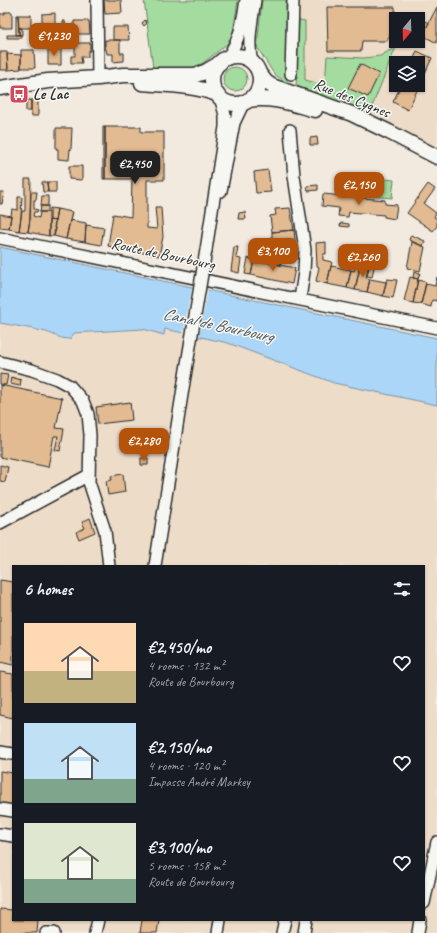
<!DOCTYPE html>
<meta charset="utf-8">
<style>
:root{--surface:#171b24;--page:#20242c;--text:#f1f3f6;--muted:#9ea1a6;--accent:#b45309}
body{margin:0;font-family:Caveat,sans-serif;background:var(--page);color:var(--text);height:100vh;display:flex;flex-direction:column;font-size:15px;white-space:nowrap}
*{box-sizing:border-box;margin:0}
p{font-size:13px;color:var(--muted)}
.icon{flex:none;width:22px;height:22px;fill:none;stroke:currentColor;stroke-width:2;stroke-linecap:round;stroke-linejoin:round}
.map{position:relative;flex:1;overflow:hidden}
.panel{position:absolute;left:12px;top:565px;width:413px;height:356px;display:flex;flex-direction:column;background:var(--surface);border-radius:0px;box-shadow:0 1px 3px #0004}
.panel>*{flex:none}
.needle{width:26px;rotate:199deg}
.fabs{position:absolute;left:389px;top:12px;display:grid;gap:8px}
.fabs a{display:grid;place-items:center;width:36px;height:36px;border-radius:0px;background:var(--surface);box-shadow:0 1px 3px #0004;font-size:20px}
.price{position:absolute;translate:-50% -34px;padding:0 9px;border-radius:8px;background:var(--accent);color:#fff;font-size:13px;line-height:26px;filter:drop-shadow(0 1px 2px #0008)}
.price::after{content:'';position:absolute;left:50%;top:24px;width:12px;height:9px;margin-left:-6px;background:inherit;clip-path:polygon(0 0,100% 0,50% 100%)}
.price.selected{background:#222;color:#fff}
ul{padding:0;list-style:none}
li{display:flex;align-items:center;gap:12px;height:100px;padding:0 12px}
li span{display:grid;place-items:center;flex:none;width:112px;height:80px;border-radius:0px;color:#555}
li>.icon{margin-inline-start:auto}
span .icon{width:48px;height:48px;fill:#fffc;stroke-width:1}
li b{font-size:17px}
h2{display:flex;justify-content:space-between;align-items:center;height:48px;padding:0 12px;font-size:17px}
.map>svg:first-child{display:block}
.built{fill:#eddcc8;fill-rule:evenodd}
.green{fill:#a4db9f;stroke:#688365}
.water{fill:#acd6f7;stroke:#7892a5}
.pier{fill:#f2eadf}
.building{fill:#e2bb92;stroke:#2b2b2b}
.lines{fill:none;stroke-linecap:round;stroke-linejoin:round}
.minor-casing{stroke:#2b2b2b;stroke-width:14}
.major-casing{stroke:#2b2b2b;stroke-width:17}
.minor{stroke:#f6f6f2;stroke-width:11}
.major{stroke:#f6f6f2;stroke-width:14}
.minor-bridge-casing{stroke:#2b2b2b;stroke-width:14;stroke-linecap:butt}
.minor-bridge{stroke:#f6f6f2;stroke-width:11}
.labels{text-anchor:middle;dominant-baseline:central;stroke-width:3;stroke-linejoin:round;paint-order:stroke}
.poi-label{font-size:16px;font-weight:bold;fill:#2b2b2b;stroke:#f6f6f2;text-anchor:start}
.street-label{font-size:16px;fill:#2b2b2b;stroke:#f6f6f2}
.water-label{font-size:17px;font-style:italic;fill:#4b565e;stroke:#f6f6f2}
</style>
<div class="map">
<svg width="437" height="933" viewBox="0 0 437 933">
<rect width="100%" height="100%" fill="#f2eadf"/>
<filter id="ink" filterUnits="userSpaceOnUse"><feTurbulence type="fractalNoise" baseFrequency=".025" numOctaves="2"/><feDisplacementMap in="SourceGraphic" scale="8" xChannelSelector="R" yChannelSelector="G"/><feConvolveMatrix kernelMatrix="1 2 1 2 8 2 1 2 1" color-interpolation-filters="sRGB"/></filter>
<g filter="url(#ink)">
<path class="built" d="M298,0H437V149L296,86ZM396,19H418V41H396ZM396,63H418V85H396Z
M0,323L48,333L61,339H70L74,333L143,329L164,335L165,329L228,343L334,383L437,405V933H0ZM13,566H424V920H13Z"/>
<path class="green" d="M144,0H238L233,33L227,44L203,63L190,69L153,68Z
M262,0H286L287,83L274,74L257,47Z
M299,20L305,21V80L325,85L327,56L364,58L380,56L396,47L369,114L296,86Z
M223 79a12 12 0 1 1 24 0a12 12 0 1 1-24 0Z
M359,176L394,180L392,198L357,195Z"/>
<path class="water" d="M0,247L437,338V405L334,383L228,343L165,329L164,335L143,329L74,333L70,339C59,339 56,335 46,332C31,328 15,326 0,323Z"/>
<path class="pier" d="M192,287L208,290L199,337L183,334Z"/>
<path class="building" d="M104,0H121L122,13L105,14Z
M327,7H395V24L387,41H362L361,51H328Z
M437,7V43L420,34L423,26L426,28Z
M5,12H12V28H0V14H5Z
M55,13V27H42V14Z
M16,15H18L19,35H16Z
M18,15H31V28H19Z
M145,20L147,23L144,26L142,23Z
M63,21H65L66,30H63Z
M74,21H89L90,34H74Z
M426,21L429,23L426,28L423,26Z
M113,27H128L129,40H113Z
M19,28H22V35H19Z
M7,35H21V38H7Z
M105,40H120V53H124V61L113,62V54H107L106,49H105Z
M75,43H90V51H88V57H81L82,63H71V56H75Z
M48,49H61V65H48Z
M21,50H34L35,68H21Z
M417,51L432,58L408,110L393,102L401,85H418V63H412Z
M0,52H7L8,70H0Z
M7,54L21,55V69L8,70Z
M360,64L379,74L368,97L348,88Z
M26,100H31V111H26Z
M31,100H38V116H31Z
M103,127H105V179H103Z
M105,127H141V132H164V180H147V228L157,229L155,207H161L163,237L159,256L108,246L113,214L131,217L132,179H105Z
M56,128H72L71,150L70,149L69,160L58,159V149H56Z
M317,137L318,145H310V138Z
M69,166H82V180L69,179Z
M268,170L271,192L256,193L254,172Z
M25,179H31L30,219L28,232L19,231L22,211H25Z
M42,182H47L48,192H43Z
M47,182H56V192H48Z
M428,184L435,189L424,204L436,213L434,217L437,219V226L433,231L407,213Z
M318,185V190L308,191L307,186Z
M0,192H4L2,204H0Z
M31,192H37L36,200H34V209L38,210L37,212H34L33,216L39,218L40,212H49V236L28,232L30,219Z
M323,194L385,200V204L397,205L395,219L384,217V215L349,212L348,217L338,216L339,208L322,206Z
M42,196H48V206H41Z
M18,197H22L21,217L19,231L9,229L12,209L18,210Z
M41,206H48V212H40Z
M50,208L57,209L55,221L50,220Z
M290,208L294,230L272,232L270,216L276,215L275,209Z
M57,209L72,212L66,239L54,236L56,229L54,228Z
M245,212L246,219H238L239,213Z
M0,214L11,216L9,229L0,228Z
M49,220L55,221L54,236H49Z
M70,220L86,223L85,242L66,239Z
M341,223L349,224V227L340,226Z
M86,225L104,228L101,245L85,242Z
M294,230L295,240L272,241V232Z
M411,235L425,241L423,246L409,240Z
M326,242V254H323V260L332,262L327,284L316,281L319,267L317,266L316,243Z
M412,242L425,247L420,271L407,268Z
M234,247H238L236,258L241,259L239,273L231,271Z
M371,257L376,258L372,277L367,276Z
M248,258L254,260L251,275L245,274Z
M254,260L295,268L292,284L251,275Z
M276,260L280,261L281,265L273,263Z
M361,262L369,263L366,278L370,279L367,292L355,290Z
M355,265L360,266L355,290L347,288L351,270L354,271Z
M331,266L351,270L347,288L327,284Z
M414,272L420,273L418,279L413,278Z
M410,277L418,279L413,303L404,301Z
M437,277V301L432,300L431,307L421,304L426,284L435,286Z
M370,279L386,282L383,296L367,292Z
M387,279L397,280L393,298L383,296Z
M418,280L426,282L421,304L413,303Z
M0,374L8,375L6,385L0,384Z
M11,377L21,380L20,386L10,384Z
M0,385L62,398L56,428L64,429L60,451L55,450L58,436H54L48,467L0,457Z
M130,402L132,420L98,424L96,407Z
M141,458H148V465H141Z
M0,465L8,467L5,482L0,481Z
M123,474L125,492L108,495L106,481L112,480L111,476Z
M90,518L95,532L79,539L76,532L85,528L82,522Z
M0,580L13,582V665L0,662Z
M0,672L13,674V718L0,715Z
M0,771L13,773V805L0,803Z
M0,909L13,910V920H38L37,933H0Z
M142,920H159L157,933H140Z"/>
<g class="lines">
<g class="minor-casing">
<path id="minor" d="M97,0L98,78
M227,58C241,38 242,23 246,0
M252,63C247,42 252,21 255,0
M291,74L293,0
M290,130L294,176L305,250L304,272L300,299
M221,191L234,123L244,102
M0,238L437,328
M206,250L225,127V115L220,97
M0,362L32,370L57,379L70,386L83,401L88,414L90,435L89,482L105,531L109,566
M0,523L89,475
M155,566L184,382
M0,752L13,754
M0,809L13,811
M0,834L13,836
M424,903L437,842
M46,933H54
M95,933L98,920
M218,933L220,920
M282,933L285,920
M304,933L306,920
M418,933L420,920"/>
</g>
<g class="major-casing">
<path id="major" d="M212 80a24 24 0 1 1 48 0a24 24 0 1 1-48 0Z
M259,73L266,82L272,86L352,114L389,132L437,157
M142,83C167,85 193,85 217,94
M0,88L48,81L98,78L123,75H195L205,72L220,63
M248,100C271,96 293,104 315,110"/>
</g>
<use href="#minor" class="minor"/>
<use href="#major" class="major"/>
<g class="minor-bridge-casing">
<path id="minor-bridge" d="M184,382L206,250"/>
</g>
<use href="#minor-bridge" class="minor-bridge"/>
</g>
</g>
<defs>
<g id="bus-square" transform="scale(1)"><rect x="-9" y="-9" width="18" height="18" rx="4" fill="#d1495b" stroke="#f6f6f2"/><path d="M-5-6H5V4H4V6H2V4H-2V6H-4V4H-5ZM-3.5-4V0h7V-4ZM-3.5 1.2v1.5H-2V1.2ZM2 1.2v1.5H3.5V1.2Z" fill="#fff"/></g>
</defs>
<g fill-rule="evenodd">
<use href="#bus-square" x="19" y="94"/>
</g>
<g class="labels">
<g class="poi-label">
<text x="33" y="94">Le Lac</text>
</g>
<g class="street-label">
<text transform="translate(352 98) rotate(22)">Rue des Cygnes</text>
<text transform="translate(163 254) rotate(12)">Route de Bourbourg</text>
</g>
<g class="water-label">
<text transform="translate(218 325) rotate(12)">Canal de Bourbourg</text>
</g>
</g>
</svg>
<div class="fabs">
<a><svg class="needle" viewBox="-14 -14 28 28"><path d="M0-13l5 13h-10z" fill="#e53935"/><path d="M0 13l5-13h-10z" fill="#9ea1a6"/></svg></a>
<a><svg class="icon" aria-label="layers" viewBox="0 0 24 24"><path d="M12 4l9 5-9 5-9-5zM3 14l9 5 9-5"/></svg></a>
</div>
<b class="price" style="left:54px;top:57px">€1,230</b>
<b class="price selected" style="left:135px;top:185px">€2,450</b>
<b class="price" style="left:359px;top:206px">€2,150</b>
<b class="price" style="left:273px;top:272px">€3,100</b>
<b class="price" style="left:363px;top:278px">€2,260</b>
<b class="price" style="left:144px;top:462px">€2,280</b>
<section class="panel">
<h2>6 homes<svg class="icon" aria-label="filters" viewBox="0 0 24 24"><path d="M4 7h16M4 17h16"/><circle cx="9" cy="7" r="2"/><circle cx="15" cy="17" r="2"/></svg></h2>
<ul>
<li><span style="background:linear-gradient(#ffd9b3 60%,#c2b280 0)"><svg class="icon" aria-label="home" viewBox="0 0 24 24"><path d="M3 11l9-7 9 7M6 9v11h12V9"/></svg></span><div><b>€2,450/mo</b><p>4 rooms · 132 m²</p><p>Route de Bourbourg</p></div><svg class="icon" aria-label="heart" viewBox="0 0 24 24"><path d="M12 20l-8-8c-3-5 5-10 8-4 3-6 11-1 8 4z"/></svg></li>
<li><span style="background:linear-gradient(#bfe0f5 70%,#7fa58c 0)"><svg class="icon" aria-label="home" viewBox="0 0 24 24"><path d="M3 11l9-7 9 7M6 9v11h12V9"/></svg></span><div><b>€2,150/mo</b><p>4 rooms · 120 m²</p><p>Impasse André Markey</p></div><svg class="icon" aria-label="heart" viewBox="0 0 24 24"><path d="M12 20l-8-8c-3-5 5-10 8-4 3-6 11-1 8 4z"/></svg></li>
<li><span style="background:linear-gradient(#dfe7d0 70%,#7fa58c 0)"><svg class="icon" aria-label="home" viewBox="0 0 24 24"><path d="M3 11l9-7 9 7M6 9v11h12V9"/></svg></span><div><b>€3,100/mo</b><p>5 rooms · 158 m²</p><p>Route de Bourbourg</p></div><svg class="icon" aria-label="heart" viewBox="0 0 24 24"><path d="M12 20l-8-8c-3-5 5-10 8-4 3-6 11-1 8 4z"/></svg></li>
</ul>
</section>
</div>
